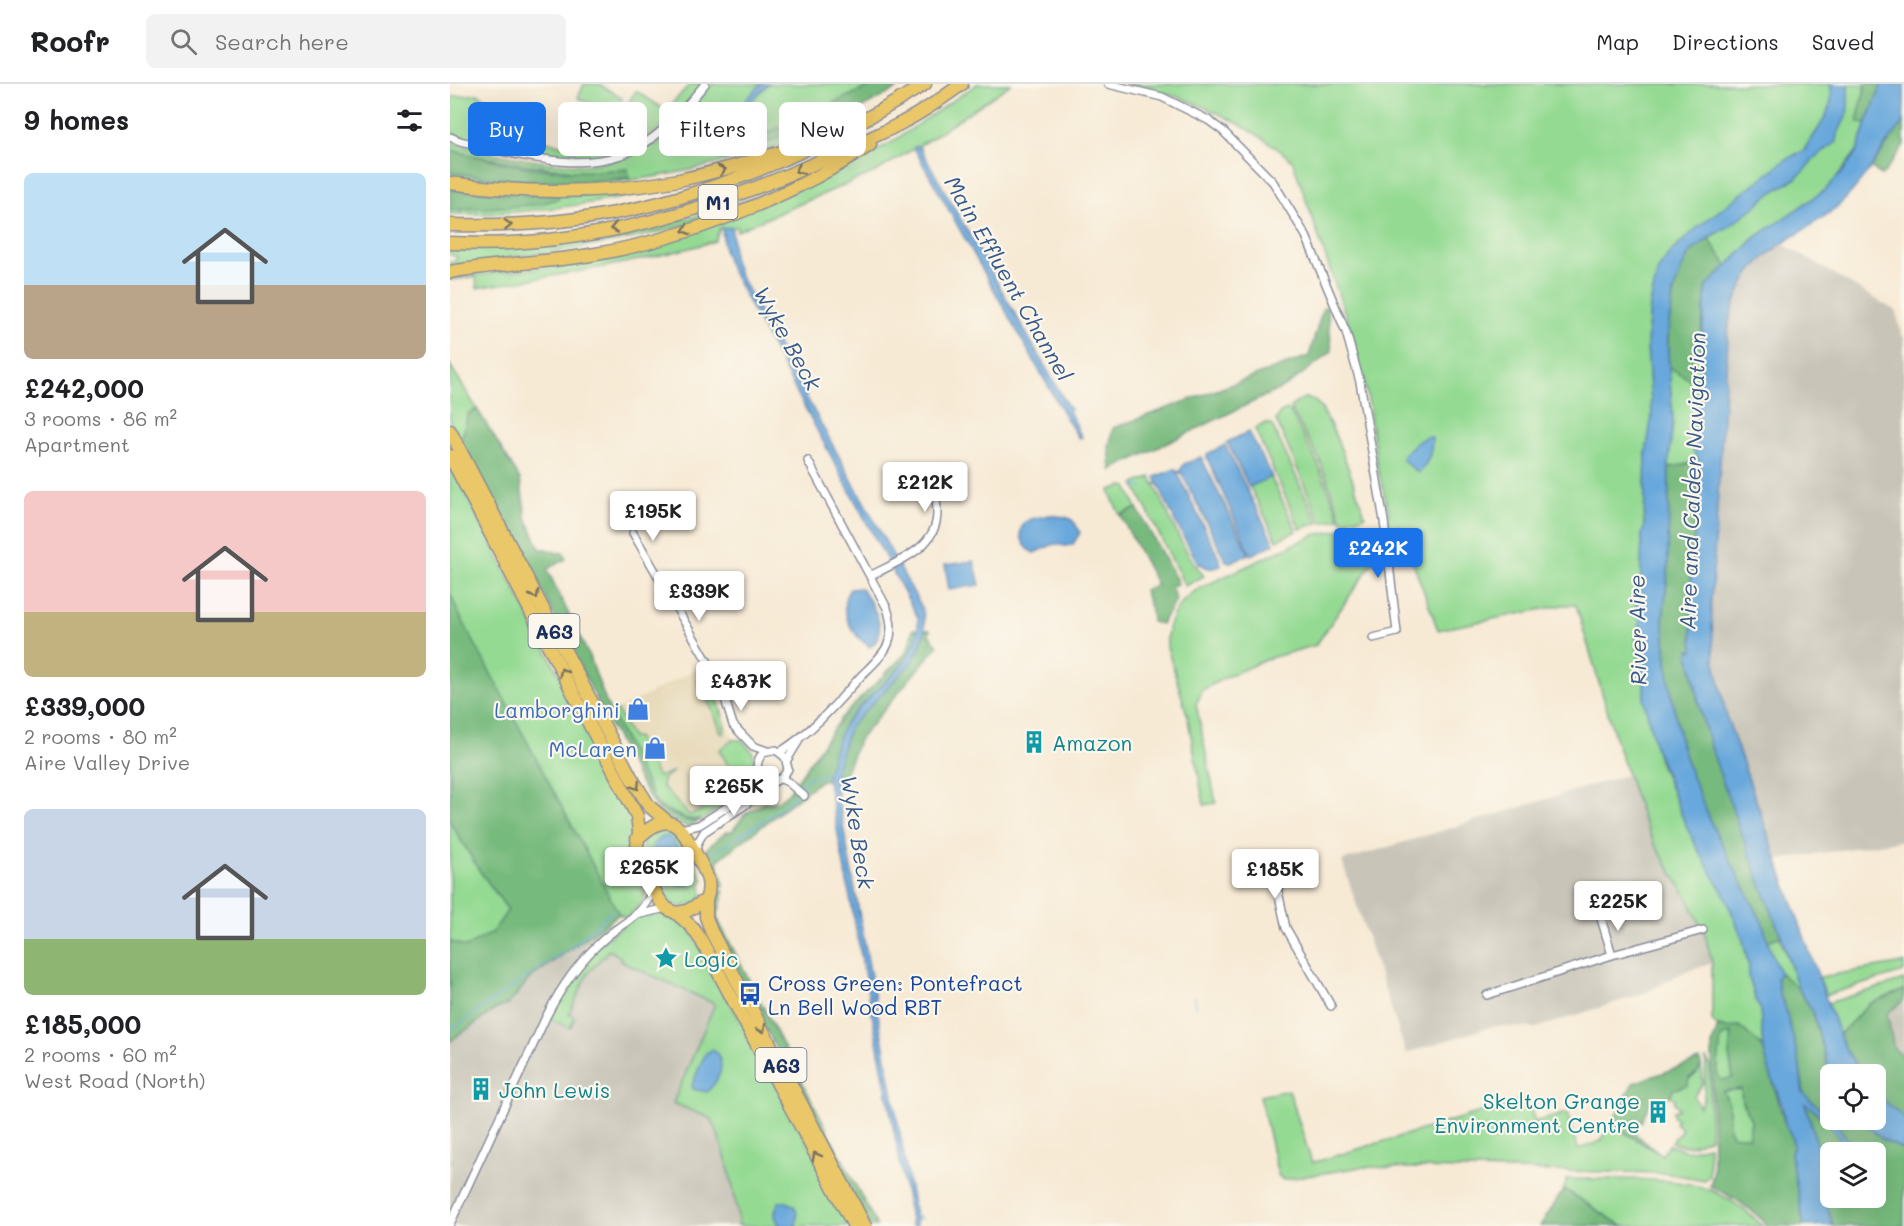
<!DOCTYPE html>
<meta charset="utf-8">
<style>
:root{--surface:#fff;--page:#f2f2f2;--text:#202124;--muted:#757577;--line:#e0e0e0;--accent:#1a73e8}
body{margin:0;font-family:Mali,sans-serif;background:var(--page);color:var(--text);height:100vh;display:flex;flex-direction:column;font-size:22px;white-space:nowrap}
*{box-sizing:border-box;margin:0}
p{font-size:20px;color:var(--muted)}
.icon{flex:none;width:33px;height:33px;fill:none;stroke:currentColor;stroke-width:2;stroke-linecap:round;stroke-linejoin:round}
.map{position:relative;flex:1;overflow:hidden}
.sheet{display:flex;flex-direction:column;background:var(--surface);width:450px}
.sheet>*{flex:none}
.guide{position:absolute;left:18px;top:18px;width:570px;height:54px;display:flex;gap:12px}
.tools{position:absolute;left:1370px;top:980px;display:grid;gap:12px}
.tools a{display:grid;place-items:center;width:66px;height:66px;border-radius:9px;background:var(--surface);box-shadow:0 6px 24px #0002;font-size:30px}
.price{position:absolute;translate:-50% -51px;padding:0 14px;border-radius:6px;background:#fff;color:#222;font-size:20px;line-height:39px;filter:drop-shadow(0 2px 3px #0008)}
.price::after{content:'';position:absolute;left:50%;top:36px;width:18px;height:14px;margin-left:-9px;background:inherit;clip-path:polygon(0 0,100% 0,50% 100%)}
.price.selected{background:var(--accent);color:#fff}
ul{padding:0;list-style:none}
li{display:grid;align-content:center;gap:12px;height:318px;padding:0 24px}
li span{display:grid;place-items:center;height:186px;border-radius:9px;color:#555}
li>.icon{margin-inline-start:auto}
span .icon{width:108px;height:108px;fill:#fffc;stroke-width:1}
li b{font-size:26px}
h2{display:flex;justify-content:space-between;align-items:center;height:72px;padding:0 24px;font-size:26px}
.chip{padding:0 21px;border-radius:9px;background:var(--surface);box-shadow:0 6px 24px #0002;font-size:21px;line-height:54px}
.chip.selected{background:var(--accent);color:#fff}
header{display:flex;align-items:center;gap:36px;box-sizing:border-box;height:84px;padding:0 30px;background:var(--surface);border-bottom:2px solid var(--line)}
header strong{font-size:28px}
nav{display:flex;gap:33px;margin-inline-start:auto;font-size:21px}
.search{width:420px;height:54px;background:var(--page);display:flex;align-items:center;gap:15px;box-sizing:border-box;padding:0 21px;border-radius:9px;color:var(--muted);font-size:22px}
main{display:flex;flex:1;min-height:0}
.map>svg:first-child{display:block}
.built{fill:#e7daba}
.industrial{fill:#c8c4b8}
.green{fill:#94da93;stroke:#588478;stroke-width:1.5}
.forest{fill:#77ba7d;stroke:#49746e;stroke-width:1.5;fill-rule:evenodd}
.water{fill:#69a8dc;stroke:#426c9d;stroke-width:1.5}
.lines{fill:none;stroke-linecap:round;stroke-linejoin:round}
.stream{stroke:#69a8dc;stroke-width:1.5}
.street-casing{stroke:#898c9a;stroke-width:10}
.highway-casing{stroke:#898c9a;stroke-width:15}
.street{stroke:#fff;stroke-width:7}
.highway{stroke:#eac769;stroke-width:12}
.oneway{stroke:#787363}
.labels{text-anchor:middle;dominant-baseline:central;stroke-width:4.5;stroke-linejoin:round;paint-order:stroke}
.shield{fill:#fbf7ec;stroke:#5e6b89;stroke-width:1.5}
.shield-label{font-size:20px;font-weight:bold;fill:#1b2f5e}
.shop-label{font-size:21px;fill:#366cbe;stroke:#fbf7ec;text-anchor:end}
.culture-label{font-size:21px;fill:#0d838f;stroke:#fbf7ec;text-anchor:start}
.transit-label{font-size:21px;fill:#164399;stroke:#fbf7ec;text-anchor:start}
.water-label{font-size:22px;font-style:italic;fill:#36598a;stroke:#fbf7ec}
</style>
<header>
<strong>Roofr</strong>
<div class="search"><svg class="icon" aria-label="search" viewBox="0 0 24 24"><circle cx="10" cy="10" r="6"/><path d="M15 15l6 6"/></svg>Search here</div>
<nav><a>Map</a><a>Directions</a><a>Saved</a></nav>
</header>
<main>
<section class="sheet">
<h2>9 homes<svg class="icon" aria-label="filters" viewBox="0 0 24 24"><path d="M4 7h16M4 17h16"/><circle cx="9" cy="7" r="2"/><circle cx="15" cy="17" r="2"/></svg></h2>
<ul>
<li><span style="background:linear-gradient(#bfe0f5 60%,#b9a48a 0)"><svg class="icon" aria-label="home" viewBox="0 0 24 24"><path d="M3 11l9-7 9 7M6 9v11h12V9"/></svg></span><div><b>£242,000</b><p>3 rooms · 86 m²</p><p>Apartment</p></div></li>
<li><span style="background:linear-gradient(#f6c9c9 65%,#c2b280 0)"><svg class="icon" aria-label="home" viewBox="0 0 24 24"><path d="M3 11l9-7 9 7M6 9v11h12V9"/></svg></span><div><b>£339,000</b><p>2 rooms · 80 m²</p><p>Aire Valley Drive</p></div></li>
<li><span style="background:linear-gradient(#c9d6e8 70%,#8fb573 0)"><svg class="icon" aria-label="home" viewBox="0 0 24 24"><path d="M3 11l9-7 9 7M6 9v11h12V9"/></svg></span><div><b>£185,000</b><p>2 rooms · 60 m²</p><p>West Road (North)</p></div></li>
</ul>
</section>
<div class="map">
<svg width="1454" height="1142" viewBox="0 0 1454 1142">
<rect width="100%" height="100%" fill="#fbf7ec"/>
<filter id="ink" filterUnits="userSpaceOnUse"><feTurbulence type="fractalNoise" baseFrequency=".0167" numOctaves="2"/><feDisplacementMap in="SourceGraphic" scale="12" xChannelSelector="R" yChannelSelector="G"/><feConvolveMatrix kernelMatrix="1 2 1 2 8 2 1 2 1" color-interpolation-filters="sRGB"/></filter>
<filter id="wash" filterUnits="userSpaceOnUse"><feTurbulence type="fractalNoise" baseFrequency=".008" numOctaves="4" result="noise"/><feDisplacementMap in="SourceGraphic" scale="24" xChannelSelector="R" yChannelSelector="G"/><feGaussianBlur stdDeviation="1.35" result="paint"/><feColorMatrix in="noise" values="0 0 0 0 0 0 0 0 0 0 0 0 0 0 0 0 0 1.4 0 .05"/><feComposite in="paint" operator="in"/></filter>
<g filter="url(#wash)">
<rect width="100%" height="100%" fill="#f7ead5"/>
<path class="built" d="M254,581L266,603L279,647L285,655L270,666L290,699L248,728L239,731L214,705L186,653L183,654L167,626Z"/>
<path class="industrial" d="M1331,159L1446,227L1451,250L1454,253V756L1328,776L1277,634L1264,574L1261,544L1279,238L1286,214L1297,192L1305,181Z
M1183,689L1239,809L1266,878L1234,888L1195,909L1086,944L1043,942L956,969L892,777Z
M160,838L176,861L231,855L386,1142H0V957L46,925L59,920L79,895Z
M1454,916V972L1444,965L1437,930Z"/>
<path class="green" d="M134,0H149L172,14L171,18L154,41H150L156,27L128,14Z
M240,0H450C422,16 400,31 372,45C344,59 312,68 281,76C185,102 99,108 0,93V88C59,98 119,100 178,94C118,86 59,80 0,66V58C37,70 113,86 151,79C170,76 189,58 207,61L213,56L209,53L238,27L232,22L228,26L221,21Z
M527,0H561L483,53L427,87L287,147V143L270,144L265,157C187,180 107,191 27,204L26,193L0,196V194L107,182L163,173L353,104L439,60Z
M675,0H1380C1387,23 1368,46 1355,64L1356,66L1346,70L1271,125L1226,163L1208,186L1200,221L1197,262L1202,331L1196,370L1194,445L1192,449L1190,545L1186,554L1191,586L1194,593V616L1209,677L1224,713L1235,739L1275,812L1293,856L1299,883V893L1306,917L1310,925L1313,963L1289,942C1279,945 1268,947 1262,936V879L1255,850L1236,811L1206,763L1192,733L1166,656L1126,521H1113L988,546L949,441L938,457L935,432L939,429L927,382L918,315L902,250L843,78C816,52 773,30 739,17C719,9 696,5 675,0Z
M1398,0H1432L1411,54L1409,64L1385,96L1375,106L1306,153L1256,203L1243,366L1249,377L1240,514L1241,588L1251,630L1287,738L1350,908L1364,976L1320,865L1313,840L1250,713L1232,664L1219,598V376L1223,338L1217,263L1223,209L1251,161L1303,124L1321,109L1345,95L1356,85L1363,75L1382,61L1398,28Z
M186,7L217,27L220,37C170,76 136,77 75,68C49,64 25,59 0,49V13L28,10L45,20L41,40L113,62L115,57L152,55L156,52Z
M236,100C158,118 81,131 0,130V126H13L67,111L8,106L0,105V101L17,104Z
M335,103C315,111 296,121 276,128C204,153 131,166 56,173V175L0,183V178H5L7,172L0,171V164L199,143L243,133Z
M0,281L27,325L18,330L11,358L0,337Z
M854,314C857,314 861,314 863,316C880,324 908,412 915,432L893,438L870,377L840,323Z
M837,326L840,327L868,380L890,435L871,439L826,336L830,329Z
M815,339L822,341L868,439L850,445L805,345Z
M799,348L847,447L827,456L777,358Z
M0,380L180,727L183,745L180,771L196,808L192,819L176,834L168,830L79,895L59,920L46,925L0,957Z
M701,393L704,400L707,399L705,402C720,432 732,467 754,492L735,502L684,400Z
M673,402L677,403L687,424L670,431L660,409V406Z
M924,440L929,442L931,466L866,561L820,574L776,593L752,606L746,620L766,719L754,721L737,630L717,563C715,537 728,517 750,504L864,451Z
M256,594L259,595C264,605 278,640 274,650L271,649L265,632L248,597Z
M167,626L182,654L187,653L208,693L224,687L214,694L212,702L239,731L248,728L289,699L269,666L283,656H292L301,666L304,671L305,697L299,705L255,734L237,743L210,729L155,632Z
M213,743C235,748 243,778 253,796L251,800L252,812L247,819L230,823L221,819L215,813L194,772L192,763L194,755Z
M206,824L234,835L404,1142H289C285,1107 276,1068 262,1035L223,1019L265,920L170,877L172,874L159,866L138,889L119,930L125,933L120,944L96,933L139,869L188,830Z
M1454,879V888L1376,911L1369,893Z
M1454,896V907L1419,920L1389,951L1378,919Z
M1282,949L1279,971L1283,995L1271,996L1267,990L1271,953Z
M1256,975L1260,981V1054C1246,1060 1236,1066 1222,1058L1232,1045L1225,1039L1227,1035L1223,1032V1027L1229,1025L1224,1018L1225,1015L1221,1012L1222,1006L1244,992L1251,982L1253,999L1244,1012L1249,1023L1254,1015Z
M1291,1005L1292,1018L1301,1036L1299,1053L1282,1052L1279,1045V1020L1273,1007Z
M839,1006L862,1079L1077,1014L1085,1038L1117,1029L1128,1065L1151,1057L1161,1040L1212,1071L1219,1061L1236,1067L1259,1062V1091L1254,1096L1214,1089L911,1083L833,1096L828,1091L810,1012Z
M1117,1095C1155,1096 1215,1092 1251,1103C1275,1110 1295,1125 1313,1142H1172L1114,1105Z"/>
<path class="forest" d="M425,0H455C434,12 376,47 353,43L288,72L293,60Z
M1416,0H1432L1416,40L1407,37Z
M1454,36V61L1432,92L1421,83Z
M0,66C42,76 88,88 132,87C147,87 163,86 178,85L179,94C119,100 59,98 0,88Z
M0,105L67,111H108L109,115L85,121L0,126Z
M1259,155L1278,183L1256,203L1251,250L1248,257L1240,296L1219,283C1216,252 1220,193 1240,169C1245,163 1253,159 1259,155Z
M877,223L882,267L838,301L661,386L659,363L663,344L859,272L873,224Z
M27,325L70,395L76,433L90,465H96L108,469L113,468L116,475L97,485L140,574L156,618L207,721C210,723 234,734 239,735C241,736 246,735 249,735V738L235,737L205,723L187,693L111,547L93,508L67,465L11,358L18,330Z
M1249,377L1240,514L1243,567L1241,568C1242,609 1256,649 1270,688C1289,743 1310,797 1331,852L1318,857L1313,840L1263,743L1240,688L1232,664L1219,598L1213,534L1218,487L1219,384Z
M687,424L728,499L721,503L726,516L711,540L702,538L701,526L694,506L707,501L670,431Z
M0,509L9,530L169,830L79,895L59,920L46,925L0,957V857L16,863L42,849L58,826L29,786L0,738Z
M463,545L480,546L479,551L488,561L409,656L392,696H371L267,777L274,800V802H268C266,789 257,778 256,765L276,748L282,747L295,730L314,719L327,718L339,708L391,634L457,568Z
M265,806L274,807L267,834L427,1142H420L307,929L303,913L288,892L263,842L261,820Z
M1330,889L1348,904L1363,928L1380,990V1035H1409L1432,1055L1454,1066V1142H1383L1372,1106L1368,1064L1356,1023L1349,977L1334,919L1330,913L1327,893ZM1380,1068H1425V1113H1380Z
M1454,906V916L1437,930L1444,965L1454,972V1034L1425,1008V990H1411L1396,966L1389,951L1419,920Z
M1268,942L1278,944L1289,942L1313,963L1335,1040L1342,1053L1343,1064L1341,1068L1342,1078L1354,1142H1318C1302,1124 1282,1112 1260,1102L1263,1089L1262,961ZM1282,949L1279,971L1283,994L1271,996L1267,990L1271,953ZM1291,1005L1292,1018L1301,1036L1299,1053L1282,1051L1279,1045V1020L1273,1007Z
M1250,976L1251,982L1247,989L1239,994L1238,1001L1222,1006L1221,1012C1201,1016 1198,1018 1192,1038L1185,1036L1179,1042C1185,1053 1202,1062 1212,1071L1161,1040L1183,999Z
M1114,1105L1172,1142H1090Z"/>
<path class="water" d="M311,0H318C305,14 285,31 279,50C277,58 278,67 278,75H269C267,39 289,25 311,0Z
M1380,0L1398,1V28L1386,54L1387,58L1363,75L1356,85L1345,95L1321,109L1303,124L1277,144L1267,148L1239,170L1231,186L1223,209L1217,255L1223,338L1219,376L1218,487L1213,534L1219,598L1232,664L1240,688L1263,743L1313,840L1320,864L1330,889L1327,894L1330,913L1334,919L1349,977L1353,1009L1388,1041L1396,1054L1422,1068H1401C1393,1062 1391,1055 1385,1048C1377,1039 1365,1025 1355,1020L1368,1064L1372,1106L1383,1141L1354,1142L1342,1078L1341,1068L1343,1064L1342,1053L1335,1040L1332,1022L1320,989L1313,963L1310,925L1306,917L1299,893V883L1293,856L1275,812L1248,766L1235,739L1205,663L1194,616V593L1191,586L1186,554L1190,545V536L1185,532V521L1190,518L1192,449L1194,445L1196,370L1202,331L1197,262L1200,221L1208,186L1220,169L1248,143L1337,75L1356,66L1355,64C1368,46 1387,22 1380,0Z
M1432,0H1454C1454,10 1454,27 1453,37C1450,45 1442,52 1437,59C1421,83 1405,109 1382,127C1331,164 1296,169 1279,238L1261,522L1264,574L1277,634L1389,951L1396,966L1411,990H1380L1363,928L1348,904L1331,852L1287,738L1263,670L1251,630L1239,569V566L1243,567L1240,514L1249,377L1243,366L1256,203L1306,153L1375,106L1394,86L1409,64L1411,54Z
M467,62L470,64L620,326L618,328L632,353L629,354L619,339L465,66L464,63Z
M282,143L283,173L289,190L473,526L475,548L468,568L460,580L399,644L384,693L467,1142H462L377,692C382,676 386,655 395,640C419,605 472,582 468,534L280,184L274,167L272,144Z
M799,348L822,393L799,403L777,358Z
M978,353H982C982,368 979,378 968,389L952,375L954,369C963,364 968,354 978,353Z
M775,361L824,460L801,471L757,374V370Z
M751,373L799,470L781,478L776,477L731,388L728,390L770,476L771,482C763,485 758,486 751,480L749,481L725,437L705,393L725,385L727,388L730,387L734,380Z
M600,431C618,434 622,430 630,449L623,460L616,462L604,460L584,469C572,463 565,446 577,437C583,433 593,433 600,431Z
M524,477L530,501L499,506L495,481Z
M411,504C422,519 441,548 420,563C402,552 386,524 400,505Z
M218,752C228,760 233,774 238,785L237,789L241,800L228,801L222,797L221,788L215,784L212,785L205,775H211L205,773L203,768V760L213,753Z
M263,965C278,980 270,995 257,1008L243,1005L242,1001L255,970Z
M1425,1008L1454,1034V1066L1432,1055L1409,1035H1425Z
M329,1118H337L345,1123L347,1130L346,1142H330C324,1133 323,1128 329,1118Z"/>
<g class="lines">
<path class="stream" d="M619,326L627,341
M684,401L693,404
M349,705L359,693L371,692L379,688
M262,770L325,729L347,710
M744,912L746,923
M0,946L124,861L162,827
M464,1131L471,1135"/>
</g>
</g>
<g filter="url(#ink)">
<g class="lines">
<g class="street-casing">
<path id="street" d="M658,0L712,13L758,36L773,47L823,98L856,152L896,248L910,298L934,437L947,548L923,554
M0,53L10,57C66,70 136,93 189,63C216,47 236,23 255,0
M183,449L270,599L283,641L303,662L317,667
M420,492C446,478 487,465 487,429C487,415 484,401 483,387
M330,668C362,648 386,620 411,592C420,583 433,572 438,560C443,547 441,536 437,524L358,377
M337,676L348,658
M331,695L338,698L354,712
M231,745L249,741L299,709C316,692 300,683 313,669L326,666L335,673L338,685L333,693L320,700L295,721L254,748L248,758L246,767
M825,797L827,803L838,797
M827,803L836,844L881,922
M191,830L216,824
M1150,831L1162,871
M1037,911L1162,871L1253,846
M0,1140L96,933C111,903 130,876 155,854C177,835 191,834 204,804"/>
</g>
<g class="highway-casing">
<path id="highway" d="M0,99C76,110 154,110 229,96C268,88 306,76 344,64
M0,141C40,142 79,141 119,136C244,122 370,66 475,0
M0,159C133,166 270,125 389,68C411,58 434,49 455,37C475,27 494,13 512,0
M0,188C48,179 97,179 146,170C235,155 345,111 420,61
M0,347L181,693L199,722L218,738
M0,372L187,732L189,747L186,771L209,815L216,824L226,829L242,843L251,856L404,1142
M187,755C219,724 230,740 247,772C255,787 263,799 256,816L237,827L226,829
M256,816V833L261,847L415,1142"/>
</g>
<use href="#street" class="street"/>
<use href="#highway" class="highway"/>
</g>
<defs><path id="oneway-chevron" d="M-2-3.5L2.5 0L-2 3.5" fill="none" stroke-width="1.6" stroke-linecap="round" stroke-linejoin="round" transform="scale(1.5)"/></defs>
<g class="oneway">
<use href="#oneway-chevron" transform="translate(272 86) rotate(-14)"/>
<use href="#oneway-chevron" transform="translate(349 86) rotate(156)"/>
<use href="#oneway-chevron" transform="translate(58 141) rotate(-3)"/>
<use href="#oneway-chevron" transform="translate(164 144) rotate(169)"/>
<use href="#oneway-chevron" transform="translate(236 146) rotate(162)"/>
<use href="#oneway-chevron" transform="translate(85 511) rotate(62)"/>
<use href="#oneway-chevron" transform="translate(113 588) rotate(-117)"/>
<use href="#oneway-chevron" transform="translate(186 702) rotate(58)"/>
<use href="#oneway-chevron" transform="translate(312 945) rotate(62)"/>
<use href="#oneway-chevron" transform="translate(366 1072) rotate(-118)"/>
</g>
</g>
<defs>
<g id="shop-bare" transform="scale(1.8)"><path d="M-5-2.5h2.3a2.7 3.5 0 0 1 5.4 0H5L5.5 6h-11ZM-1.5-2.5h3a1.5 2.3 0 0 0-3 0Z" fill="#3f7fe0" stroke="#fbf7ec" stroke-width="2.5" paint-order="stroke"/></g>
<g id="building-bare" transform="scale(1.8)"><path d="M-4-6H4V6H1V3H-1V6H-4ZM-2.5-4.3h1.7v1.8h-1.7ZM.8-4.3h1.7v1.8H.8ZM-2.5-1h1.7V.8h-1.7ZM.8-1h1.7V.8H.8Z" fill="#0f9aa8" stroke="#fbf7ec" stroke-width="2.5" paint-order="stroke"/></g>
<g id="sight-bare" transform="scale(1.8)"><path d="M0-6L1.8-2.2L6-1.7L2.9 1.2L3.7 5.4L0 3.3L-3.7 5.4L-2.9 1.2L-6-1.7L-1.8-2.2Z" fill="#0f9aa8" stroke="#fbf7ec" stroke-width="2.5" paint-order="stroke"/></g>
<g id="bus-bare" transform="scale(1.8)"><path d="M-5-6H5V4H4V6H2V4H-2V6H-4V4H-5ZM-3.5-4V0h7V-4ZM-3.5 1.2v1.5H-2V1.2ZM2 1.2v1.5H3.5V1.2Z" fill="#1a4fb4" stroke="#fbf7ec" stroke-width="2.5" paint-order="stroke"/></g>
</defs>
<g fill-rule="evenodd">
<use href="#shop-bare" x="188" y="625"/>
<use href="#building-bare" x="584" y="658"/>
<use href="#shop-bare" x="205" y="664"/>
<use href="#sight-bare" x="216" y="874"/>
<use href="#bus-bare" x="300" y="910"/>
<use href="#building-bare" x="31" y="1005"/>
<use href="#building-bare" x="1208" y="1028"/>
</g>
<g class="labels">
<g class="shield">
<rect x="248.5" y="101" width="39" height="34" rx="4.5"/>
<rect x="78.5" y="530" width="51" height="34" rx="4.5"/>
<rect x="305.5" y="964" width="51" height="34" rx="4.5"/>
</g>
<g class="shield-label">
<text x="268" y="118">M1</text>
<text x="104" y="547">A63</text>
<text x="331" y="981">A63</text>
</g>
<g class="shop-label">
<text x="170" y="625">Lamborghini</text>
<text x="187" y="664">McLaren</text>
</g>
<g class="culture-label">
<text x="602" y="658">Amazon</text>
<text x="234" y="874">Logic</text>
<text x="49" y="1005">John Lewis</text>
<text x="1190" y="1016" text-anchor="end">Skelton Grange<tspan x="1190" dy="24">Environment Centre</tspan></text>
</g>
<g class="transit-label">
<text x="318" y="898">Cross Green: Pontefract<tspan x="318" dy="24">Ln Bell Wood RBT</tspan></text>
</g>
<g class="water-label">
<text transform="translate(559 194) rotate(60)">Main Effluent Channel</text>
<text transform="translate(338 254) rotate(61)">Wyke Beck</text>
<text transform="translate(1242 397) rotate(-88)">Aire and Calder Navigation</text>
<text transform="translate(1187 546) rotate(-91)">River Aire</text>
<text transform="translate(408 748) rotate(81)">Wyke Beck</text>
</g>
</g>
</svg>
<div class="tools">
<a><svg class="icon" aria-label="locate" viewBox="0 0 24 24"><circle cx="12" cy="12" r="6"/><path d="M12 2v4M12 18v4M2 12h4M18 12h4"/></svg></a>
<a><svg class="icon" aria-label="layers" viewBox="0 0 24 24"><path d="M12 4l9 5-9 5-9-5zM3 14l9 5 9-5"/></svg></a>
</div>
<b class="price" style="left:475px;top:429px">£212K</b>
<b class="price" style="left:203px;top:458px">£195K</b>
<b class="price selected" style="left:928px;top:495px">£242K</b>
<b class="price" style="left:249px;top:538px">£339K</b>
<b class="price" style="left:291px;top:628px">£487K</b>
<b class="price" style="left:284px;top:733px">£265K</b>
<b class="price" style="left:199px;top:814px">£265K</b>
<b class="price" style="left:825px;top:816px">£185K</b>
<b class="price" style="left:1168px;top:848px">£225K</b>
<div class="guide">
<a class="chip selected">Buy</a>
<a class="chip">Rent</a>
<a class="chip">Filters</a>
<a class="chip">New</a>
</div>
</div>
</main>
